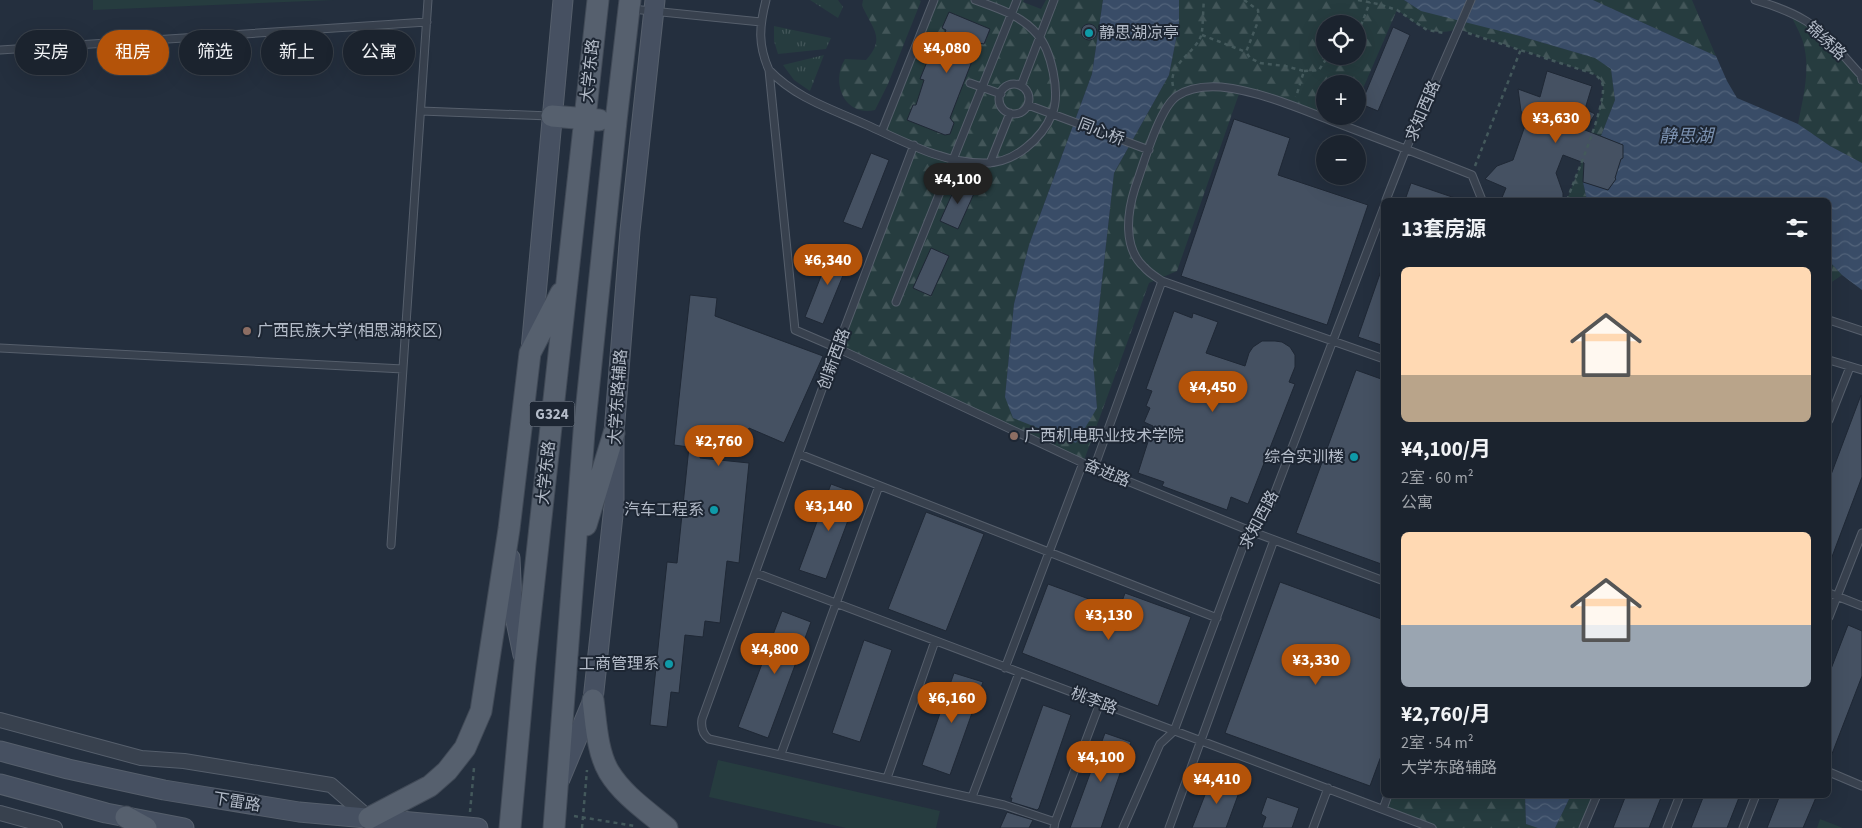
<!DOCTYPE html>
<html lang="zh">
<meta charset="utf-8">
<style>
:root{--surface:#1b232e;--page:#242b36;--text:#f1f3f6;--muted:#a0a4aa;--line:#39404a;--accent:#b45309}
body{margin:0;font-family:"Source Sans 3","Noto Sans SC",sans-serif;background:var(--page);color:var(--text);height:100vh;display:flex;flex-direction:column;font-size:19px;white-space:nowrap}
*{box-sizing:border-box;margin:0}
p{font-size:16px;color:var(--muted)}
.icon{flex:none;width:28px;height:28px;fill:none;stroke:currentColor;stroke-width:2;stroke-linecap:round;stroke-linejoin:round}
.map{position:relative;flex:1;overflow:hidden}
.panel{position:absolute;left:1381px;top:198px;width:450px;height:600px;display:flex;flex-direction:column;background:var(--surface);border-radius:8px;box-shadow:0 5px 20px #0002,0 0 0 1px var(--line)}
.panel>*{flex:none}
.guide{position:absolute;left:15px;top:30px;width:475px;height:45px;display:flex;gap:10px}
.controls{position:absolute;left:1316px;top:15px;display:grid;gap:10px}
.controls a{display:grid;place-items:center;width:50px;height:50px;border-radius:50%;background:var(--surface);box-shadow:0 5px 20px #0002,0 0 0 1px var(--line);font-size:25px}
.price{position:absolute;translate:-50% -42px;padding:0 11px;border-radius:18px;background:var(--accent);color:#fff;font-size:16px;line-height:32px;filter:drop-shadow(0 1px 2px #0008)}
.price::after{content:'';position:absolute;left:50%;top:30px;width:15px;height:11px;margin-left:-8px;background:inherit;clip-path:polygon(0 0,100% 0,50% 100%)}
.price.current{background:#222;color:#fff}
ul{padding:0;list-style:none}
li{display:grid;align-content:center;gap:10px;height:265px;padding:0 20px}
li span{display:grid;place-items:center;height:155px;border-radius:8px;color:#555}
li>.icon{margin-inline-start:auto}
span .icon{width:90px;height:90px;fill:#fffc;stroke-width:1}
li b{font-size:21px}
h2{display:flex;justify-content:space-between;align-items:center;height:60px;padding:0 20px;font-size:21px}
.tag{padding:0 18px;border-radius:22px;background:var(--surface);box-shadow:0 5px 20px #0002,0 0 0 1px var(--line);font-size:18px;line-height:45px}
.tag.current{background:var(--accent);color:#fff}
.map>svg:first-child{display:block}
.grass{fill:url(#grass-tufts)}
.forest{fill:url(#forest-firs);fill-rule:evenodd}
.garden{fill:#263c3f}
.water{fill:url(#water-waves)}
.building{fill:#455162;stroke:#1f2835}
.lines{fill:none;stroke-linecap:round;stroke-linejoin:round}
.lane-casing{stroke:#565f6c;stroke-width:9}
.street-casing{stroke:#565f6c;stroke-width:16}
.secondary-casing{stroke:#565f6c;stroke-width:21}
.primary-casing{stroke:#414a57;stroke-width:23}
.path{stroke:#44595c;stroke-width:2.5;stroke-dasharray:4 4;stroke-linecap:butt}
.lane{stroke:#38414e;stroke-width:7}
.street{stroke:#38414e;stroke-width:14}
.secondary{stroke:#465061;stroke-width:19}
.primary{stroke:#56606e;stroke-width:21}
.culture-dot{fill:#0f9aa8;stroke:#1d2633;stroke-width:2}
.education-dot{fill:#8d6e63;stroke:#1d2633;stroke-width:2}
.labels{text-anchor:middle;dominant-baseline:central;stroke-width:4;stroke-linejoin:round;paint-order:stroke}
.shield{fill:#1d2633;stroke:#878f9c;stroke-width:1}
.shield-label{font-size:15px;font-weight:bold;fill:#b4bcc9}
.poi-label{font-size:16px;fill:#b4bcc9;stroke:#1d2633;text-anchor:start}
.street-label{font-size:16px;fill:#b4bcc9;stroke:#1d2633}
.water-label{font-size:18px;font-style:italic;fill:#7c92b1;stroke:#1d2633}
</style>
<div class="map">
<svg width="1862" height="828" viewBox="0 0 1862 828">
<defs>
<pattern id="grass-tufts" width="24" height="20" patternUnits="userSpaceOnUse" patternTransform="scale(1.25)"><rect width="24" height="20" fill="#263c3f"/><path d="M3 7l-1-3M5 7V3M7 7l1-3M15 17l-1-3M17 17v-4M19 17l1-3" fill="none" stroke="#435659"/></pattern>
<pattern id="forest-firs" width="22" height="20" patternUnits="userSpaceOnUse" patternTransform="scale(1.25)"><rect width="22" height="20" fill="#263c3f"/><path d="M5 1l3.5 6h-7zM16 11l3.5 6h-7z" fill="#435659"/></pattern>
<pattern id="water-waves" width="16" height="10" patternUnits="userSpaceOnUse" patternTransform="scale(1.25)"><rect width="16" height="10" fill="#394c67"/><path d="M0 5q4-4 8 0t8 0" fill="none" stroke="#53647b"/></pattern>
</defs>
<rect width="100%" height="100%" fill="#242f3e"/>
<path class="grass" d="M810,0H838L843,7L838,18Z
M774,26L831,38L826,49L778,54L774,41Z
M824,55L810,91L794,80L783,65Z"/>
<path class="forest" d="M863,0H919L921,1L888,84L875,110C845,117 830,83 845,59L866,60C887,37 871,28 862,5Z
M934,0H1024L1023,2L1041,9L1046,0H1103L1092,74L1029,245L1014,304L1005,397L1097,408L1093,361L1114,173L1169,75L1179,24V0H1404L1412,5L1596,58L1611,69L1615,100L1601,136L1623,145C1624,163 1619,176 1608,190L1583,182L1587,200H1567C1576,175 1605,109 1603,86C1602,80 1598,77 1594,74L1458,29C1431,38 1418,25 1397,10L1358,100V84H1325V116H1351L1346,126L1240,91L1177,271L1149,283L1083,463L837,348L914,146L882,131ZM949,12L988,28L990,31L984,44L979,43L950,118L954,123L950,134L945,135L907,120L913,105H916L924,80L920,78L931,52L936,54L946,30L942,28ZM1325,24H1358V56H1325ZM958,181V229L940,221ZM931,248L949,256L931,296L913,287Z
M1593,0H1692L1716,56Z
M1790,13L1821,33L1862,80V163L1830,146L1798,124C1803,97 1811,69 1803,42C1800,32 1794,23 1790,13Z
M1829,261L1842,275L1829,284Z
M1388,795H1525L1526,824L1538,828H1432L1383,809Z
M1571,795H1597L1583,828H1555Z"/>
<path class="garden" d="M93,0H334L93,10Z
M718,760L940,811L936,828H846L709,797Z
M1820,819L1843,828H1817Z"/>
<path class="water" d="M1103,0H1179V24L1169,75L1114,173L1093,361L1097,408L1076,443L1013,418L1005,397L1014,304L1029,245L1092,74Z
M1404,0H1593L1716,56L1727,81L1737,98L1798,124L1830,146L1862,163V290L1842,275L1829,261V200H1587L1583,182L1608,190L1616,179L1615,177L1621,159L1623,158V145L1601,136L1615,100L1611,69L1595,58L1520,36L1421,11Z
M1525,795H1571L1555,828H1538L1526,824Z"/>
<path class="building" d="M949,12L990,29L984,44L979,43L950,118L954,123L950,134L945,135L907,120L913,105H916L924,80L920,79L931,52L936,54L946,30L942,28Z
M1081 32a8 8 0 1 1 16 0a8 8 0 1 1-16 0Z
M1393,27L1410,35L1378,111L1361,104Z
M1547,71L1592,86L1585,109L1595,114L1585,130L1623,145V158L1621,159L1615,178L1616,179L1608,190L1583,182L1584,163L1563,155L1556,173L1563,193V200H1501L1506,188L1485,179L1497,166L1513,160L1527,120L1521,111L1518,89L1540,97Z
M1234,119L1290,138L1278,175L1368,205L1327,325L1181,276Z
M871,153L889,160L862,229L843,222Z
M958,181L976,189L958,229L940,221Z
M1411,183L1455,198L1454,200H1405Z
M832,248L851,256L823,324L805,317Z
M931,248L949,256L931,296L913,288Z
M1382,268H1384V346L1358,337Z
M690,295L717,298L715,316L823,356L784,443L749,428L744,438L703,435L700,458L749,463L739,563L727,561L720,623L705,621L703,637L685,635L679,693L671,692L667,727L650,725L667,562L677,563L689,447L674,445Z
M1174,311L1192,318L1193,313L1218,322L1206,353L1245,366L1249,353L1253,347L1262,341H1275L1282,342L1290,347L1295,355V367L1289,382L1295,384L1248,504L1231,497L1227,510L1162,486L1164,482L1138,473L1153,426L1144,422L1150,408L1146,406L1152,391L1146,389Z
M1356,370L1384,380V565L1296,533Z
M1861,395L1862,477L1830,562L1829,480Z
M831,484L858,494L826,579L799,570Z
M926,512L984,534L946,631L888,609Z
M1280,582L1384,620V748L1370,786L1225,733Z
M1048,584L1119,610L1125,593L1191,617L1158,706L1022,653Z
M782,611L811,622L768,738L738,727Z
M1848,625L1862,631V676L1830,759L1829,674Z
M864,640L892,650L860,742L832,733Z
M954,673L983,682L950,775L922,765Z
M1043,705L1071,715L1039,808L1037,810L1011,802L1012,798H1010Z
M1105,733L1131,742L1101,828H1070Z
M1212,777L1241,787L1226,828H1192Z
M1626,795H1662L1649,828H1613Z
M1704,795H1740L1727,828H1691Z
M1780,795H1817L1803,828H1767Z
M1267,797L1299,808L1292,828H1262L1266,817L1261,814Z
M1007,812L1033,820L1029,828H1000Z"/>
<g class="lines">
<g class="lane-casing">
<path id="lane" d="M766,0C759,27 758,45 769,70L795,330L837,348L1083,463L1253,532L1384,581
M1755,0C1772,5 1790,11 1806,21C1827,34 1844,57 1861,75L1862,80
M632,9L761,22
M0,50L427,22
M769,70C797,99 832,109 867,125C905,142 944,164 986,163C1014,163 1042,139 1052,114C1061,93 1051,50 1037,34C1021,15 997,8 975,0
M970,83L1001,94
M999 99a15 15 0 1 1 30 0a15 15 0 1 1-30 0Z
M1021,86L1054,0
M1028,105L1149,150
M421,111L550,116
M882,131L934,0
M914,145L837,348L702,719C701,726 702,734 709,739L1004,805L1055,822L1054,828
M990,163L1010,113
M1386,200L1406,149L1471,0
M1162,281C1156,277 1149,273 1144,267C1123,248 1127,213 1135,188C1143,166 1159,108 1177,96C1190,87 1206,86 1221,87C1260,91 1301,109 1337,123C1382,140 1427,157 1472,175L1482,200
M896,302L1017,0
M1829,320L1862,331
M0,348L403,369
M1829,360L1862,370
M1829,420L1850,367
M799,454L1217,618
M1094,468L1162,281L1384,359
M391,545L428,0
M756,573L1432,828
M1829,593L1862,606
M1829,617L1862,533
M1005,668L1083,463
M781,754L879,486
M1829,772L1862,786
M887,778L935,641
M972,797L1019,673
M1383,809L1388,795
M1055,822L1100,703
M1123,828L1160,744L1174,731L1244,544L1269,508L1384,207
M1169,828L1274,540
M1313,828L1328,788
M1583,828L1597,795
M1667,828L1680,795
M1743,828L1756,795"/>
</g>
<g class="street-casing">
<path id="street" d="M0,720L141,758L184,761L331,785L369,818
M0,813L55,828"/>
</g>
<g class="secondary-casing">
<path id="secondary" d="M531,350L563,0
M510,558L512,602L523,655
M0,751L68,769L164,790L299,812L478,828
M560,779L593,700L614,506V433L630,231L655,0
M0,784L106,813L184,828"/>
</g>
<g class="primary-casing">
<path id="primary" d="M552,116L599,120
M586,525L614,433
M593,700C596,722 597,752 609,772C623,795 647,811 667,828
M126,817L146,828
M369,818L430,786L447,771L465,748L481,711L509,529L530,353L561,293
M510,828L525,663L598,0
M554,828L584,432L616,121L630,0"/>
</g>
<path class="path" d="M1244,0L1258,10L1259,19L1246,52L1250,58L1260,63L1285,66L1304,71L1296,97
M1358,0L1378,4L1397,10L1427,30L1444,33
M1358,33L1370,2
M1468,33L1594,74C1598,77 1602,80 1603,86C1605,109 1576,175 1567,200
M1202,35L1246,52
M1304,71L1319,70L1328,56
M1173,86C1168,64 1194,54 1201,36C1203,32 1203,7 1204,0
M1475,166L1521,49
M470,812L474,768
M574,816L635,826
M582,828L587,770"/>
<use href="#lane" class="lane"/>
<use href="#street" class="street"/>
<use href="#secondary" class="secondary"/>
<use href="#primary" class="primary"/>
</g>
<g class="culture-dot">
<circle cx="1089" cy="33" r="5"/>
<circle cx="1354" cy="457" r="5"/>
<circle cx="714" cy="510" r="5"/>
<circle cx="669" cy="664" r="5"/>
</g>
<g class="education-dot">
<circle cx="247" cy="331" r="5"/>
<circle cx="1014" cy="436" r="5"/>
</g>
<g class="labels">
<rect class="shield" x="529.5" y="401.5" width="45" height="25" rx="4"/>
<g class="shield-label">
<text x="552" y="414">G324</text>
</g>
<g class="poi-label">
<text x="1099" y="33">静思湖凉亭</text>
<text x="257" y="331">广西民族大学(相思湖校区)</text>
<text x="1024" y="436">广西机电职业技术学院</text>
<text x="1344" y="457" text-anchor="end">综合实训楼</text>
<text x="704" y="510" text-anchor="end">汽车工程系</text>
<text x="659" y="664" text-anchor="end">工商管理系</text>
</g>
<g class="street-label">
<text transform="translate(1826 41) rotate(43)">锦绣路</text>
<text transform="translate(590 71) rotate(-84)">大学东路</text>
<text transform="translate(1423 111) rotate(-67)">求知西路</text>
<text transform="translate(1101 132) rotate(21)">同心桥</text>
<text transform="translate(834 359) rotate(-70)">创新西路</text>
<text transform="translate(618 397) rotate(-86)">大学东路辅路</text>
<text transform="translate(546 473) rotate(-84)">大学东路</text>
<text transform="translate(1107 473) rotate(22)">奋进路</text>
<text transform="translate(1259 520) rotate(-62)">求知西路</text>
<text transform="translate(1094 701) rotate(21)">桃李路</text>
<text transform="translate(237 802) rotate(9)">下雷路</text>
</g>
<g class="water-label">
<text x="1686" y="136">静思湖</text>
</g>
</g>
</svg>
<div class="controls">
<a><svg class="icon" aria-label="locate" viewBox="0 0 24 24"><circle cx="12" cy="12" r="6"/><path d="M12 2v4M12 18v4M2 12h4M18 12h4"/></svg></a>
<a>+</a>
<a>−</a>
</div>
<b class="price" style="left:947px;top:74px">¥4,080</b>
<b class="price" style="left:1556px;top:144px">¥3,630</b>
<b class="price current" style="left:958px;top:205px">¥4,100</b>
<b class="price" style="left:828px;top:286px">¥6,340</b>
<b class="price" style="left:1213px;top:413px">¥4,450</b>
<b class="price" style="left:719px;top:467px">¥2,760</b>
<b class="price" style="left:829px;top:532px">¥3,140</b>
<b class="price" style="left:1109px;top:641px">¥3,130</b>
<b class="price" style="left:775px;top:675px">¥4,800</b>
<b class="price" style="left:1316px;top:686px">¥3,330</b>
<b class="price" style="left:952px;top:724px">¥6,160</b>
<b class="price" style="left:1101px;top:783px">¥4,100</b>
<b class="price" style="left:1217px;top:805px">¥4,410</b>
<div class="guide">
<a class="tag">买房</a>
<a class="tag current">租房</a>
<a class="tag">筛选</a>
<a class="tag">新上</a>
<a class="tag">公寓</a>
</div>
<section class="panel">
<h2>13套房源<svg class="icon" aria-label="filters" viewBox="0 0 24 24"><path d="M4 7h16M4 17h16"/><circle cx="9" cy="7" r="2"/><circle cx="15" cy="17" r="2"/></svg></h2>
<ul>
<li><span style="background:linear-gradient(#ffd9b3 70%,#b9a48a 0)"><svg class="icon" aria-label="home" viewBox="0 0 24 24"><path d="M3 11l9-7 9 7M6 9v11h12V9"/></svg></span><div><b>¥4,100/月</b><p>2室 · 60 m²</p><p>公寓</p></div></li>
<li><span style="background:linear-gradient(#ffd9b3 60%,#9aa5b1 0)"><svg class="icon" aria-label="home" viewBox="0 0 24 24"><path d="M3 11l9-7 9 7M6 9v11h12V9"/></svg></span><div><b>¥2,760/月</b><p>2室 · 54 m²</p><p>大学东路辅路</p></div></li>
</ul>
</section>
</div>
